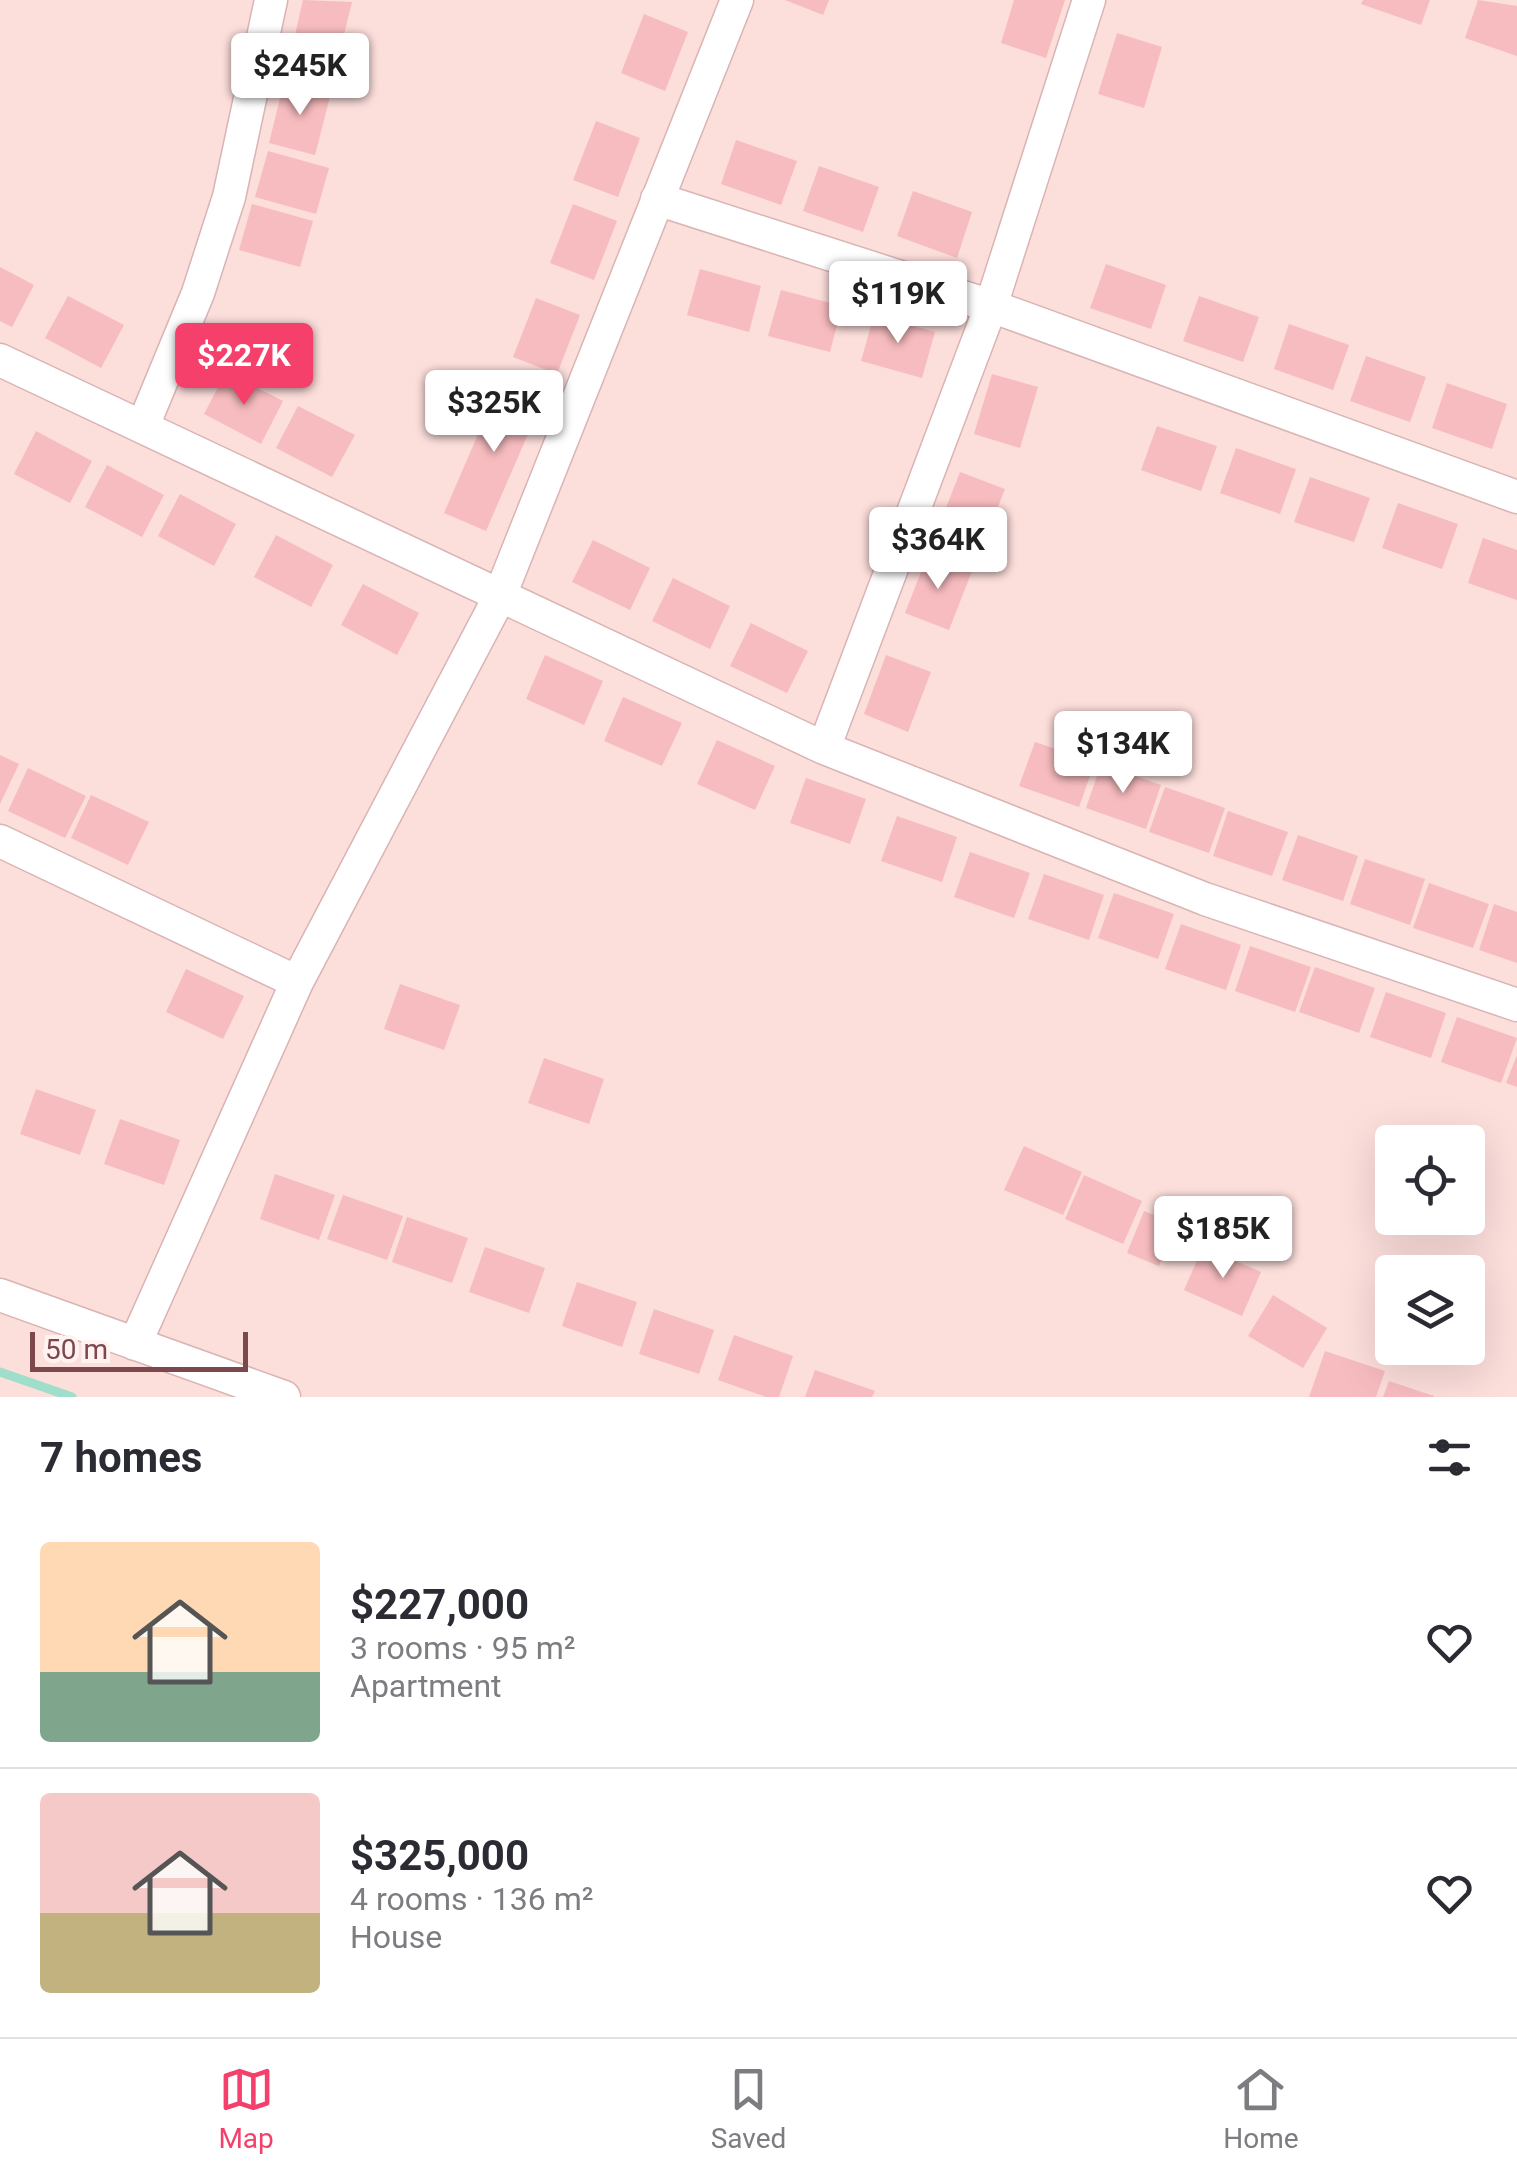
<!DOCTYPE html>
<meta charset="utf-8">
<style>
:root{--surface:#fff;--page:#f7f7f7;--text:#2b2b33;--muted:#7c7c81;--line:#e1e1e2;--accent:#f4406b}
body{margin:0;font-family:Roboto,sans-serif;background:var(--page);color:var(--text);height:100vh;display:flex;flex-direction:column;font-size:38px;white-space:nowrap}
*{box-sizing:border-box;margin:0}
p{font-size:32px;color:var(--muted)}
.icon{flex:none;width:55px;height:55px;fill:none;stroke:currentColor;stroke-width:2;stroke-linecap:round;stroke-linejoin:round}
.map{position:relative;height:1397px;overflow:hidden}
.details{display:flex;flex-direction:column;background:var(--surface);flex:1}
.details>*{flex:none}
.tools{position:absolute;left:1375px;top:1125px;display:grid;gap:20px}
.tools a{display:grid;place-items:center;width:110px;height:110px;border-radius:10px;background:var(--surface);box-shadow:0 10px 40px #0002;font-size:50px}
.scale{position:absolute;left:30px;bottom:25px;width:218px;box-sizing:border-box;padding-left:10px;border:5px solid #7c484d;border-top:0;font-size:28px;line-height:35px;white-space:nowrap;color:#7c484d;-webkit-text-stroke:8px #fff2f0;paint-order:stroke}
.price{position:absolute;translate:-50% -85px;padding:0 22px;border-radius:10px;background:#fff;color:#222;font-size:32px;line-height:65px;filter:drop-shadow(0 2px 5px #0008)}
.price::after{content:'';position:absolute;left:50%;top:60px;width:30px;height:22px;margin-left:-15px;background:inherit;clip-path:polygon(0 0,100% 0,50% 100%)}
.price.current{background:var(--accent);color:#fff}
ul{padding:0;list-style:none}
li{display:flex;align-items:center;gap:30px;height:250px;padding:0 40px}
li+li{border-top:2px solid var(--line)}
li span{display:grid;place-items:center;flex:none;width:280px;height:200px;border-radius:10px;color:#555}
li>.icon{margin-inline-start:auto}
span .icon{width:120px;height:120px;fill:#fffc;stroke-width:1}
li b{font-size:42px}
h2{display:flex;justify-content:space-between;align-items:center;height:120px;padding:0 40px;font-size:42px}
.menu{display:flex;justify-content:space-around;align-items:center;height:140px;border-top:2px solid var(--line);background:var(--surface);font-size:28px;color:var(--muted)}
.menu a{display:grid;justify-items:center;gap:5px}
.menu .current{color:var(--accent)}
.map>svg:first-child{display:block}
.residential{fill:#fcdedb;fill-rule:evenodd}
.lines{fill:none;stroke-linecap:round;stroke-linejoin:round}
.stream{stroke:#9edeca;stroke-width:9}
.building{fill:#f7bcbf}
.minor-casing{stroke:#dab4b4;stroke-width:35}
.minor{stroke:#fff;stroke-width:32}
</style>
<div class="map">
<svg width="1517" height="1397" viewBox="0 0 1517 1397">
<rect width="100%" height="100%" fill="#feebe7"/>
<path class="residential" d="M0,0H1517V1397H0ZM1392,1142H1468V1218H1392ZM1392,1272H1468V1348H1392Z"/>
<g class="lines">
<path class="stream" d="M0,1372L72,1397"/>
</g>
<path class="building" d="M303,0L352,2L337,63L291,52Z
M785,0H829L823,15Z
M1014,0H1065L1046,58L1001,43Z
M1363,0H1430L1421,25L1361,4Z
M1478,0L1517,6V56L1465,38Z
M644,14L688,32L665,91L621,73Z
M1117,33L1162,47L1144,108L1098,94Z
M284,82L331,93L315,155L269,143Z
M596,121L640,138L618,197L573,180Z
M736,140L797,161L781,205L721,184Z
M268,151L329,168L316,214L255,197Z
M819,166L879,187L863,232L803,211Z
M913,191L972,212L957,258L897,236Z
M252,204L313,221L300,267L239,250Z
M573,204L617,221L594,280L550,263Z
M1106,264L1166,285L1151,329L1090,308Z
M0,267L34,285L12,327L0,321Z
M700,269L761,286L749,332L687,315Z
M781,290L842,306L830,352L768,336Z
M68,296L124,325L101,368L45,338Z
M1199,296L1259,317L1243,362L1183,341Z
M536,298L580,315L557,374L513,357Z
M874,315L935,332L922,378L861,361Z
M1289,324L1349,345L1333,390L1274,369Z
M1366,356L1426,377L1410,422L1350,401Z
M226,372L283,401L261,444L204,414Z
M992,374L1038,387L1020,448L974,434Z
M502,379L544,397L486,531L444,513Z
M1447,383L1507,404L1492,449L1432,428Z
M298,406L355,435L332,477L276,448Z
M1157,426L1217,446L1201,491L1141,470Z
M36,431L92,461L70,503L14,474Z
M1236,448L1296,469L1280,514L1220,493Z
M107,465L164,495L142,537L85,507Z
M960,472L1005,489L982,548L937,531Z
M1310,477L1370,498L1354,542L1294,522Z
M180,494L236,524L214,566L158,536Z
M1398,503L1458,524L1442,569L1382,548Z
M276,535L333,565L311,607L254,577Z
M1483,538L1517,550V600L1468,583Z
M593,540L650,568L630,610L572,582Z
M928,554L972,571L949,630L905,613Z
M673,578L730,606L710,649L652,621Z
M363,584L419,613L397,655L341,625Z
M751,623L808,651L787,693L730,666Z
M545,655L603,681L584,725L526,699Z
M886,655L931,672L908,732L864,714Z
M623,697L682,723L662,766L604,741Z
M717,740L775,766L755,810L697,784Z
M1035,742L1095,762L1079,807L1019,786Z
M0,755L19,764L0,804Z
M1101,764L1161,785L1146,829L1086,808Z
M28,768L86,796L65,838L8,811Z
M806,778L866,799L850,844L790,823Z
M1165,787L1225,808L1209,853L1149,832Z
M91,795L149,822L128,865L71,838Z
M1228,811L1288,832L1272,876L1213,856Z
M897,816L957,837L942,882L881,861Z
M1298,835L1358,856L1343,901L1282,880Z
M970,852L1030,873L1014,918L954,897Z
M1365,859L1425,879L1410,925L1350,904Z
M1044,874L1104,895L1089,940L1028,919Z
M1429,883L1489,904L1473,948L1413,928Z
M1114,893L1174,914L1158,959L1098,938Z
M1494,904L1517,912V963L1479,950Z
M1181,924L1241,945L1226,990L1165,969Z
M1250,946L1311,967L1295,1012L1235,991Z
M1315,967L1375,988L1359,1033L1299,1012Z
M186,969L244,996L223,1039L166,1012Z
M400,984L460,1005L444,1050L384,1029Z
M1386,992L1446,1013L1431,1058L1370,1037Z
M1457,1017L1517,1038L1501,1083L1441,1062Z
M1517,1055V1087L1506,1083Z
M544,1058L604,1079L589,1124L528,1103Z
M36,1089L96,1110L80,1155L20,1134Z
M120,1119L180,1140L164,1185L104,1164Z
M1024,1146L1082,1172L1063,1215L1004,1190Z
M275,1174L335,1195L319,1240L260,1219Z
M1084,1175L1142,1201L1123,1244L1065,1219Z
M343,1195L403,1216L387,1260L327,1239Z
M1144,1211L1176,1224L1159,1266L1127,1253Z
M407,1217L468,1238L452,1283L392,1262Z
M485,1247L545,1268L529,1313L469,1292Z
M1203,1247L1261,1272L1242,1316L1184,1290Z
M577,1282L637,1302L622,1347L562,1326Z
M1273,1295L1327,1328L1303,1368L1248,1336Z
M654,1309L714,1330L699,1374L639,1354Z
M734,1335L793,1356L779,1397H766L718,1380Z
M1325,1351L1385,1371L1376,1397H1309Z
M815,1370L875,1391L872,1397H805Z
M1389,1381L1434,1396V1397H1383Z"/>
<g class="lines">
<g class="minor-casing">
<path id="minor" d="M657,199L991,306L1517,497
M0,360L824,748L1205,899L1517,1005
M143,426L198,293L229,197L271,0
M824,748L991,306L1089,0
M0,841L297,982
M0,1295L284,1397
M135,1344L297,982L499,598L737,0"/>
</g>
<use href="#minor" class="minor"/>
</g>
</svg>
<div class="tools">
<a><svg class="icon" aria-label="locate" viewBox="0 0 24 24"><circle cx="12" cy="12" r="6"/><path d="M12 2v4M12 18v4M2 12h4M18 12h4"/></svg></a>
<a><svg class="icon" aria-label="layers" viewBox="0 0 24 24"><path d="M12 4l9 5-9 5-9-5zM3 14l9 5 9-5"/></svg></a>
</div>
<div class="scale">50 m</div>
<b class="price" style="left:300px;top:118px">$245K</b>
<b class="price" style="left:898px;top:346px">$119K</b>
<b class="price current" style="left:244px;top:408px">$227K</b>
<b class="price" style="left:494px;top:455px">$325K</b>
<b class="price" style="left:938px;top:592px">$364K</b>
<b class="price" style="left:1123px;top:796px">$134K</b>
<b class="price" style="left:1223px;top:1281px">$185K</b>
</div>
<section class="details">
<h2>7 homes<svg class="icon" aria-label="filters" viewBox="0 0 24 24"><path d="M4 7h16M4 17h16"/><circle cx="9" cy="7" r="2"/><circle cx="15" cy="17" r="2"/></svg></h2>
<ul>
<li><span style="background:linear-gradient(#ffd9b3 65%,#7fa58c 0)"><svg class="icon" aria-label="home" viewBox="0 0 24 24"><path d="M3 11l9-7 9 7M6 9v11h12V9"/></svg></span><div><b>$227,000</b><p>3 rooms · 95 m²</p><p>Apartment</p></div><svg class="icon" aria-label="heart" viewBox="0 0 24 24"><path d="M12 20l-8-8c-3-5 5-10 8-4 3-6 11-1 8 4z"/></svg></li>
<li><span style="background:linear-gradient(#f6c9c9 60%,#c2b280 0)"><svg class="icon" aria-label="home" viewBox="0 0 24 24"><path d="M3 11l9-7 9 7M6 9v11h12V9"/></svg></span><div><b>$325,000</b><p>4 rooms · 136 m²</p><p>House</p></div><svg class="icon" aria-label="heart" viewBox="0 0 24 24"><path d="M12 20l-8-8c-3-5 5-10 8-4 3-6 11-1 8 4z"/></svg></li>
</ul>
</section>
<nav class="menu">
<a class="current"><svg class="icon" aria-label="map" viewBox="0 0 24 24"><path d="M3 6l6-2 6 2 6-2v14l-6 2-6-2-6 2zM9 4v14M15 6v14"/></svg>Map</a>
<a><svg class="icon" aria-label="saved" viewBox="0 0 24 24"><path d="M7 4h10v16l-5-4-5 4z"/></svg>Saved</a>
<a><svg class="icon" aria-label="home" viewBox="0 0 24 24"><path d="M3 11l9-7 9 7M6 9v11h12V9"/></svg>Home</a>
</nav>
